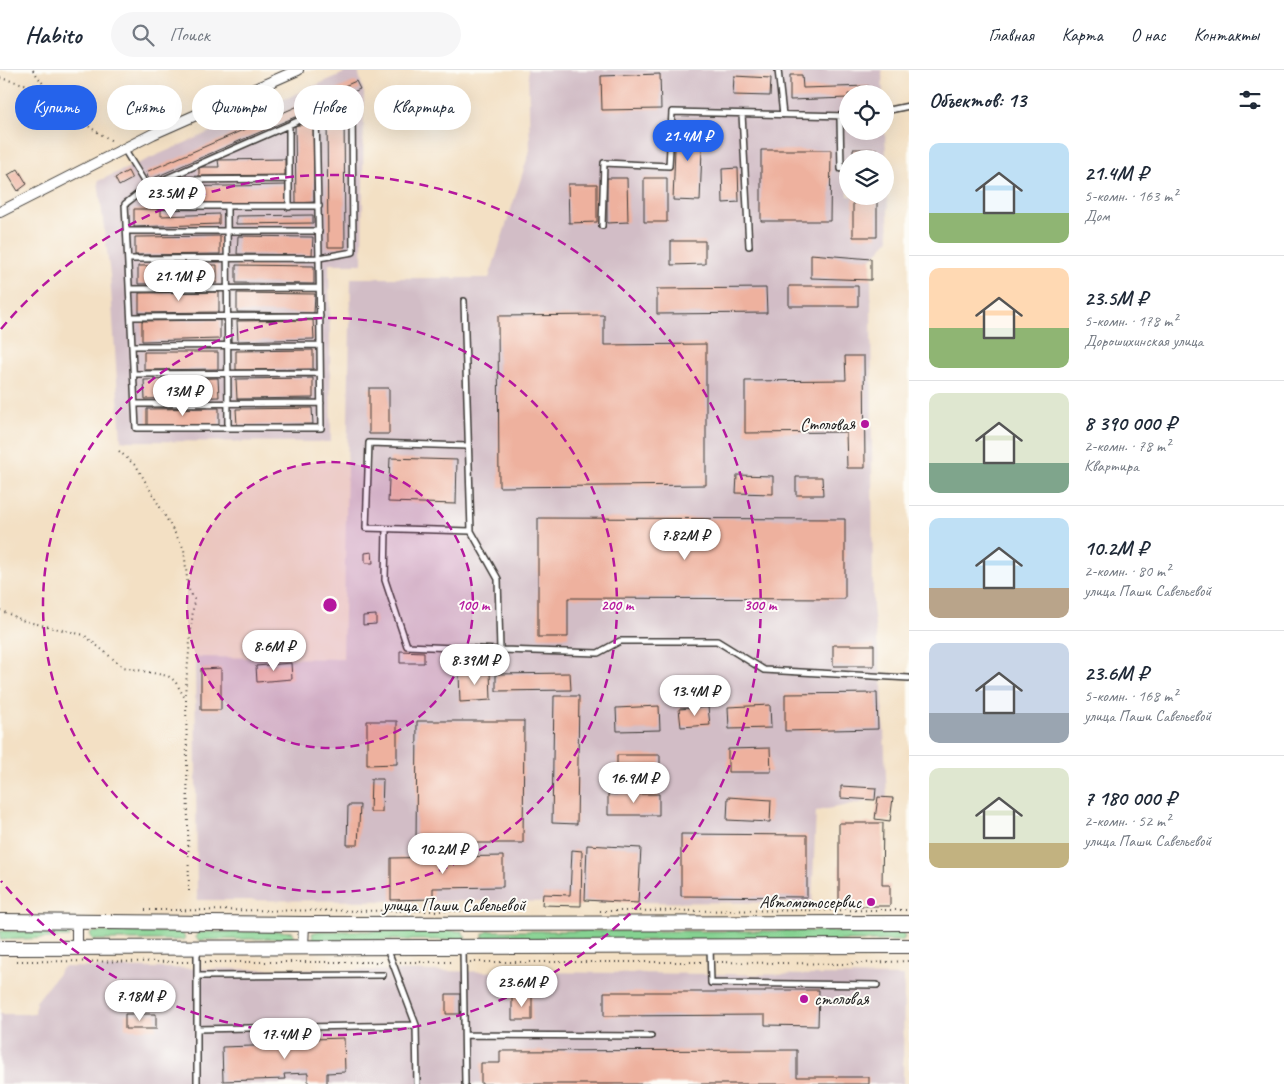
<!DOCTYPE html>
<html lang="ru">
<meta charset="utf-8">
<style>
:root{--surface:#fff;--page:#f6f6f7;--text:#1f2937;--muted:#747a83;--line:#e0e1e3;--accent:#2563eb}
body{margin:0;font-family:Caveat,sans-serif;background:var(--page);color:var(--text);height:100vh;display:flex;flex-direction:column;font-size:19px;white-space:nowrap}
*{box-sizing:border-box;margin:0}
p{font-size:16px;color:var(--muted)}
.icon{flex:none;width:28px;height:28px;fill:none;stroke:currentColor;stroke-width:2;stroke-linecap:round;stroke-linejoin:round}
.map{position:relative;flex:1;overflow:hidden}
.side{display:flex;flex-direction:column;background:var(--surface);width:375px}
.side>*{flex:none}
.top-card{position:absolute;left:15px;top:15px;width:475px;height:45px;display:flex;gap:10px}
.buttons{position:absolute;left:839px;top:15px;display:grid;gap:10px}
.buttons a{display:grid;place-items:center;width:55px;height:55px;border-radius:50%;background:var(--surface);box-shadow:0 5px 20px #0002;font-size:25px}
.price{position:absolute;translate:-50% -42px;padding:0 11px;border-radius:18px;background:#fff;color:#222;font-size:16px;line-height:32px;filter:drop-shadow(0 1px 2px #0008)}
.price::after{content:'';position:absolute;left:50%;top:30px;width:15px;height:11px;margin-left:-8px;background:inherit;clip-path:polygon(0 0,100% 0,50% 100%)}
.price.active{background:var(--accent);color:#fff}
ul{padding:0;list-style:none}
li{display:flex;align-items:center;gap:15px;height:125px;padding:0 20px}
li+li{border-top:1px solid var(--line)}
li span{display:grid;place-items:center;flex:none;width:140px;height:100px;border-radius:10px;color:#555}
li>.icon{margin-inline-start:auto}
span .icon{width:60px;height:60px;fill:#fffc;stroke-width:1}
li b{font-size:21px}
h2{display:flex;justify-content:space-between;align-items:center;height:60px;padding:0 20px;font-size:21px}
.pill{padding:0 18px;border-radius:22px;background:var(--surface);box-shadow:0 5px 20px #0002;font-size:18px;line-height:45px}
.pill.active{background:var(--accent);color:#fff}
header{display:flex;align-items:center;gap:30px;box-sizing:border-box;height:70px;padding:0 25px;background:var(--surface);border-bottom:1px solid var(--line)}
header strong{font-size:24px}
nav{display:flex;gap:28px;margin-inline-start:auto;font-size:18px}
.search{width:350px;height:45px;background:var(--page);display:flex;align-items:center;gap:12px;box-sizing:border-box;padding:0 18px;border-radius:28px;color:var(--muted);font-size:19px}
main{display:flex;flex:1;min-height:0}
.map>svg:first-child{display:block}
.industrial{fill:#d2bdc6;fill-rule:evenodd}
.green{fill:#85d291;stroke:#507756}
.building{fill:#eeb19e}
.lines{fill:none;stroke-linecap:round;stroke-linejoin:round}
.lane-casing{stroke:#3c3935;stroke-width:8}
.street-casing{stroke:#3c3935;stroke-width:12}
.secondary-casing{stroke:#3c3935;stroke-width:16}
.path{stroke:#3c3935;stroke-width:2;stroke-dasharray:1 4;stroke-linecap:butt}
.lane{stroke:#fff;stroke-width:5}
.street{stroke:#fff;stroke-width:10}
.secondary{stroke:#fff;stroke-width:14}
.ring{fill:none;stroke:#b5179e;stroke-width:2.5;stroke-dasharray:9 6}
.poi-dot{fill:#b5179e;stroke:#fdfcf7;stroke-width:2}
.labels{text-anchor:middle;dominant-baseline:central;stroke-width:4;stroke-linejoin:round;paint-order:stroke}
.poi-label{font-size:18px;fill:#1c1c1c;stroke:#fdfcf7;text-anchor:end}
.street-label{font-size:18px;fill:#1c1c1c;stroke:#fdfcf7}
.centre{fill:#b5179e;stroke:#fdfcf7;stroke-width:2.5}
.ring-label{font-size:15px;text-anchor:middle;font-weight:bold;fill:#b5179e;stroke:#fdfcf7;stroke-width:4;stroke-linejoin:round;paint-order:stroke}
</style>
<header>
<strong>Habito</strong>
<div class="search"><svg class="icon" aria-label="search" viewBox="0 0 24 24"><circle cx="10" cy="10" r="6"/><path d="M15 15l6 6"/></svg>Поиск</div>
<nav><a>Главная</a><a>Карта</a><a>О нас</a><a>Контакты</a></nav>
</header>
<main>
<div class="map">
<svg width="909" height="1014" viewBox="0 0 909 1014">
<rect width="100%" height="100%" fill="#fdfcf7"/>
<filter id="ink" filterUnits="userSpaceOnUse"><feTurbulence type="fractalNoise" baseFrequency=".02" numOctaves="2"/><feDisplacementMap in="SourceGraphic" scale="10" xChannelSelector="R" yChannelSelector="G"/><feConvolveMatrix kernelMatrix="1 2 1 2 8 2 1 2 1" color-interpolation-filters="sRGB"/></filter>
<filter id="wash" filterUnits="userSpaceOnUse"><feTurbulence type="fractalNoise" baseFrequency=".0096" numOctaves="4" result="noise"/><feDisplacementMap in="SourceGraphic" scale="20" xChannelSelector="R" yChannelSelector="G"/><feGaussianBlur stdDeviation="1.12" result="paint"/><feColorMatrix in="noise" values="0 0 0 0 0 0 0 0 0 0 0 0 0 0 0 0 0 1.4 0 .05"/><feComposite in="paint" operator="in"/></filter>
<g filter="url(#wash)">
<rect width="100%" height="100%" fill="#f3e0c4"/>
<path class="industrial" d="M351,0H358L364,24L362,194H329L331,372L121,371L110,205L98,111Z
M528,0H882L883,24H848V61H885L889,170L871,189V210L873,538L882,615L887,728L816,741L812,833L197,830L195,587L343,589L351,208H489L530,80ZM848,89H885V126H848Z
M63,897L904,906L903,1014H0V944H35L36,932Z"/>
<path class="green" d="M0,861H67L70,867L0,870Z
M277,861L293,862L295,868L199,870L196,868L197,863L203,862Z
M318,861H462L466,868L462,870H315L313,869L312,863Z
M489,861H902L905,868L901,871L485,870L483,869V864Z
M93,862H182L185,868L183,870H93L90,864Z"/>
<g id="blocks">
<path class="building" d="M660,4L661,39L602,40L601,6Z
M790,5H802L803,18L869,16V24H848V28L790,30Z
M734,6L771,8L770,26L733,25Z
M356,11L360,19L149,110L146,102Z
M344,41L345,177H328L327,42Z
M676,53L703,54L700,131L673,130Z
M295,55H314V132L296,133Z
M853,79H877V89H853Z
M761,80H831L830,151H761Z
M285,89V105L199,106V97H219L218,90Z
M738,98L739,132L723,133L722,99Z
M18,99L27,114L18,121L8,105Z
M128,101L132,109L119,116L115,108Z
M607,108H627L628,152L607,153Z
M644,108H667V152H644Z
M568,114H597V152L569,153Z
M286,115V133L169,134V117Z
M853,126H877V167H853Z
M134,139H161V146L219,144V154L134,157Z
M313,145V153L236,154V146Z
M220,166V184L135,185V167Z
M238,166L313,167L312,185L237,184Z
M671,171H705V194L671,195Z
M811,184L871,189V210L811,208Z
M217,195V213L138,214V196Z
M236,195L314,196V214L236,213Z
M789,216H858V236H789Z
M766,218L767,243L657,244V219Z
M219,222V242L139,243V223Z
M237,223L315,224L314,243L237,242Z
M604,245V275L706,274V415L499,417L498,246Z
M220,250V269L142,271V251Z
M313,250L314,269L238,271L237,251Z
M313,280V299L236,300V281Z
M144,282H218V299L144,300Z
M845,286H864L865,398H847L846,362L745,363V311L846,310Z
M218,308L219,327L145,329L144,310Z
M313,308V328L237,329L236,309Z
M369,318H389V364H369Z
M219,338V355L147,356V339Z
M312,338L313,354L237,355L236,339Z
M390,388L457,390L456,434L388,432Z
M737,405L773,406V424L736,423Z
M796,407H822L823,425H796Z
M538,448L845,449V529L568,528V567H538Z
M372,482L373,493H365V483Z
M376,545V554L363,555V546Z
M833,575H874V596H833Z
M400,581L424,582V593H400Z
M291,593L292,609L257,612L256,596Z
M221,598V640H201V599Z
M490,601L491,630L460,632L459,603Z
M570,603L571,620L496,621V604Z
M877,623L878,659L785,661V624Z
M554,626H579L577,754L552,753Z
M770,635L771,658L729,659L728,637Z
M659,636L660,660L617,661L616,638Z
M708,637L710,655L681,657L679,639Z
M367,651H397V694L367,695Z
M417,651H524L523,773H416Z
M770,678L771,702H728V679Z
M617,685H660V703H617Z
M371,709H383L382,742H370Z
M841,716L876,718L875,730L841,728Z
M608,724H659V745H608Z
M728,727L771,730L770,752L727,750Z
M878,727L893,728L890,751L875,749Z
M348,735H360L358,775H347Z
M839,753H883L882,815H890V836H839Z
M681,764L807,765V827L681,826Z
M587,775L641,778L638,833L585,830Z
M572,780L582,781L581,836L542,835L543,824L570,825Z
M503,786V817L433,818V829L391,830V788Z
M765,920H819L818,956L765,955V945L604,946V922H765Z
M446,924H460V944H446Z
M512,925H532V950H512Z
M125,944H156V959H125Z
M344,968L345,1002L327,1003V1014H308V1003L284,1004L285,1009L223,1011L222,977L283,975V970Z
M797,980V1007H869V1014H481V993H500V981Z"/>
</g>
</g>
<g filter="url(#ink)">
<use href="#blocks" fill-opacity="0" stroke="#3c3935" stroke-width="1"/>
<g class="lines">
<g class="lane-casing">
<path id="lane" d="M778,0L783,45
M885,41L909,36
M742,44L749,176
M840,47L841,99
M289,55V137
M124,79L159,136H319
M170,110L289,109
M227,138L228,358
M602,156L604,93L669,96L672,42L848,46
M127,161H319
M128,189L319,188L316,43L147,117L125,134L136,358H321L319,188L353,182L352,27L316,43
M130,219L319,218
M464,231L471,461L498,509L500,580L598,583L620,571H717L764,600L909,608
M131,247L320,246
M132,276L320,275
M134,304L320,303
M135,334L321,333
M467,376L369,373L366,458L471,461
M386,459L385,510L407,576L500,580
M463,877L465,1014
M710,877L711,913L877,915
M197,878V1014
M387,878L416,955
M197,906L383,905
M197,959L416,955L417,1014
M465,965L651,966"/>
</g>
<g class="street-casing">
<path id="street" d="M0,142L153,64L298,0
M303,877L304,854
M77,878V850"/>
</g>
<g class="secondary-casing">
<path id="secondary" d="M0,851L304,854L909,853
M0,878L909,876"/>
</g>
<path class="path" d="M33,0C59,37 75,49 114,72
M0,8L28,15L51,27
M119,381L137,397L184,479L188,518L194,529L185,624
M0,540L24,551L84,565L123,597L168,606L175,611L186,630L189,821
M145,840L463,841
M600,841L909,840
M17,891L190,892
M205,892H385
M400,892H455
M470,892H703
M717,892L843,894L909,891"/>
<use href="#lane" class="lane"/>
<use href="#street" class="street"/>
<use href="#secondary" class="secondary"/>
</g>
</g>
<circle cx="330" cy="535" r="143" fill="#b5179e" fill-opacity=".12"/>
<g class="ring">
<circle cx="330" cy="535" r="143"/>
<circle cx="330" cy="535" r="287"/>
<path d="M1 259A430 430 0 1 1 1 811"/>
</g>
<g class="poi-dot">
<circle cx="865" cy="354" r="5"/>
<circle cx="871" cy="832" r="5"/>
<circle cx="804" cy="929" r="5"/>
</g>
<g class="labels">
<g class="poi-label">
<text x="855" y="354">Столовая</text>
<text x="861" y="832">Автомотосервис</text>
<text x="814" y="929" text-anchor="start">столовая</text>
</g>
<g class="street-label">
<text x="454" y="835">улица Паши Савельевой</text>
</g>
</g>
<circle cx="330" cy="535" r="8" class="centre"/>
<g class="ring-label">
<text x="473" y="540">100 m</text>
<text x="617" y="540">200 m</text>
<text x="760" y="540">300 m</text>
</g>
</svg>
<div class="buttons">
<a><svg class="icon" aria-label="locate" viewBox="0 0 24 24"><circle cx="12" cy="12" r="6"/><path d="M12 2v4M12 18v4M2 12h4M18 12h4"/></svg></a>
<a><svg class="icon" aria-label="layers" viewBox="0 0 24 24"><path d="M12 4l9 5-9 5-9-5zM3 14l9 5 9-5"/></svg></a>
</div>
<b class="price active" style="left:688px;top:92px">21.4M ₽</b>
<b class="price" style="left:171px;top:149px">23.5M ₽</b>
<b class="price" style="left:179px;top:232px">21.1M ₽</b>
<b class="price" style="left:183px;top:347px">13M ₽</b>
<b class="price" style="left:685px;top:491px">7.82M ₽</b>
<b class="price" style="left:274px;top:602px">8.6M ₽</b>
<b class="price" style="left:475px;top:616px">8.39M ₽</b>
<b class="price" style="left:695px;top:647px">13.4M ₽</b>
<b class="price" style="left:634px;top:734px">16.9M ₽</b>
<b class="price" style="left:443px;top:805px">10.2M ₽</b>
<b class="price" style="left:522px;top:938px">23.6M ₽</b>
<b class="price" style="left:140px;top:952px">7.18M ₽</b>
<b class="price" style="left:285px;top:990px">17.4M ₽</b>
<div class="top-card">
<a class="pill active">Купить</a>
<a class="pill">Снять</a>
<a class="pill">Фильтры</a>
<a class="pill">Новое</a>
<a class="pill">Квартира</a>
</div>
</div>
<section class="side">
<h2>Объектов: 13<svg class="icon" aria-label="filters" viewBox="0 0 24 24"><path d="M4 7h16M4 17h16"/><circle cx="9" cy="7" r="2"/><circle cx="15" cy="17" r="2"/></svg></h2>
<ul>
<li><span style="background:linear-gradient(#bfe0f5 70%,#8fb573 0)"><svg class="icon" aria-label="home" viewBox="0 0 24 24"><path d="M3 11l9-7 9 7M6 9v11h12V9"/></svg></span><div><b>21.4M ₽</b><p>5-комн. · 163 m²</p><p>Дом</p></div></li>
<li><span style="background:linear-gradient(#ffd9b3 60%,#8fb573 0)"><svg class="icon" aria-label="home" viewBox="0 0 24 24"><path d="M3 11l9-7 9 7M6 9v11h12V9"/></svg></span><div><b>23.5M ₽</b><p>5-комн. · 178 m²</p><p>Дорошихинская улица</p></div></li>
<li><span style="background:linear-gradient(#dfe7d0 70%,#7fa58c 0)"><svg class="icon" aria-label="home" viewBox="0 0 24 24"><path d="M3 11l9-7 9 7M6 9v11h12V9"/></svg></span><div><b>8 390 000 ₽</b><p>2-комн. · 78 m²</p><p>Квартира</p></div></li>
<li><span style="background:linear-gradient(#bfe0f5 70%,#b9a48a 0)"><svg class="icon" aria-label="home" viewBox="0 0 24 24"><path d="M3 11l9-7 9 7M6 9v11h12V9"/></svg></span><div><b>10.2M ₽</b><p>2-комн. · 80 m²</p><p>улица Паши Савельевой</p></div></li>
<li><span style="background:linear-gradient(#c9d6e8 70%,#9aa5b1 0)"><svg class="icon" aria-label="home" viewBox="0 0 24 24"><path d="M3 11l9-7 9 7M6 9v11h12V9"/></svg></span><div><b>23.6M ₽</b><p>5-комн. · 168 m²</p><p>улица Паши Савельевой</p></div></li>
<li><span style="background:linear-gradient(#dfe7d0 75%,#c2b280 0)"><svg class="icon" aria-label="home" viewBox="0 0 24 24"><path d="M3 11l9-7 9 7M6 9v11h12V9"/></svg></span><div><b>7 180 000 ₽</b><p>2-комн. · 52 m²</p><p>улица Паши Савельевой</p></div></li>
</ul>
</section>
</main>
